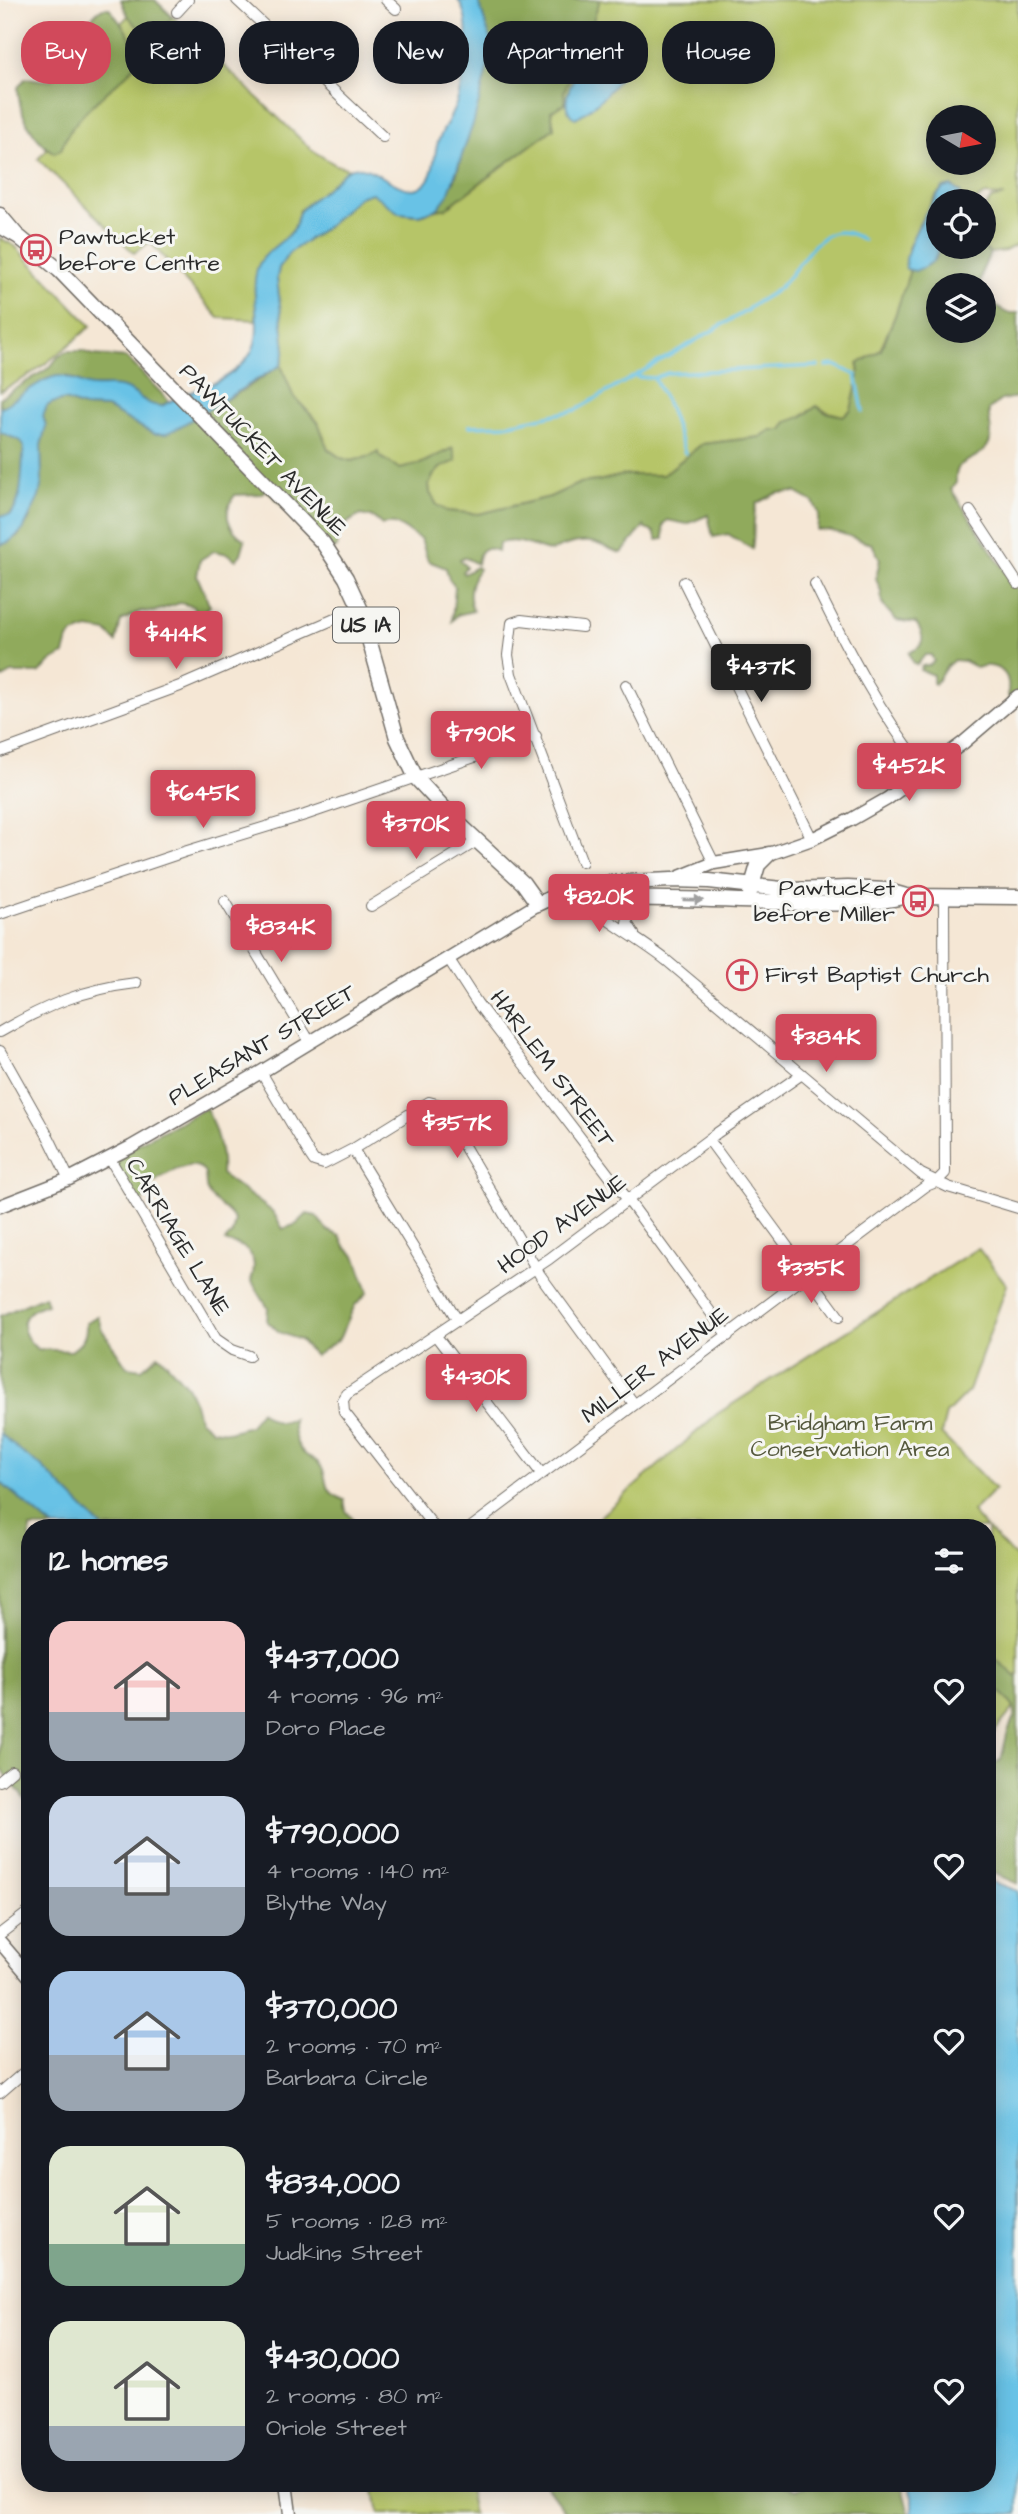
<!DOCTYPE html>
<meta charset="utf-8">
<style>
:root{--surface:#171b24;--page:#242831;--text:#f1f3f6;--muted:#9ea1a6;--accent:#d1495b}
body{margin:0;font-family:"Architects Daughter",sans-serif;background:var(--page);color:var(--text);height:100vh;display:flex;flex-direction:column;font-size:26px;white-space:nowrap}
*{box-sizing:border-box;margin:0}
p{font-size:23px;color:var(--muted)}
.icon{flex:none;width:38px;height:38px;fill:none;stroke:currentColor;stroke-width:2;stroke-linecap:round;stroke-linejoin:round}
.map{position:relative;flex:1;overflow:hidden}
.drawer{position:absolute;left:21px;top:1519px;width:975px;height:973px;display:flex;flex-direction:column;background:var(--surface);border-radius:28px;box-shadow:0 4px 18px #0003}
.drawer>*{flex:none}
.hud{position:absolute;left:21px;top:21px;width:976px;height:63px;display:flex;gap:14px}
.needle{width:46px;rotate:100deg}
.controls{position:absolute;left:926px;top:105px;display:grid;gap:14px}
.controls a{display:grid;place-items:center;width:70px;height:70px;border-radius:50%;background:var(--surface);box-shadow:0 4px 18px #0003;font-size:35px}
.price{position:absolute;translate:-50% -60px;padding:0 16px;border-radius:7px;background:var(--accent);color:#fff;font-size:23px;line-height:46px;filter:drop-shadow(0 2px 4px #0008)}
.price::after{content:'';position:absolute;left:50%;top:42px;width:21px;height:16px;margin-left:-10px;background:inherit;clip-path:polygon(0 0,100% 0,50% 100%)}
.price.selected{background:#222;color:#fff}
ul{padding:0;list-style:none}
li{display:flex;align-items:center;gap:21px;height:175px;padding:0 28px}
li span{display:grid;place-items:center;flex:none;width:196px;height:140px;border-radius:21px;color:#555}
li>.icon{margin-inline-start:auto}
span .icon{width:84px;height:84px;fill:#fffc;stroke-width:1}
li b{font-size:30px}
h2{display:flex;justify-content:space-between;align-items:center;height:84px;padding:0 28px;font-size:30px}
.pill{padding:0 24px;border-radius:28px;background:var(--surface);box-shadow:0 4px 18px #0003;font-size:24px;line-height:63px}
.pill.selected{background:var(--accent);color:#fff}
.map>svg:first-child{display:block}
.green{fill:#b6c568;stroke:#70784a;stroke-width:2;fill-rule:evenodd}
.forest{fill:#90aa5c;stroke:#5e6a44;stroke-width:2}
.water{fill:#68c2e6;stroke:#4a7688;stroke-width:2}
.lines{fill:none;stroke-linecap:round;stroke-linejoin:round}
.stream{stroke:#68c2e6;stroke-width:3.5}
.street-casing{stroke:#726d66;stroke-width:12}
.secondary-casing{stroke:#726d66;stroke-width:15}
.primary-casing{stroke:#726d66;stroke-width:17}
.street{stroke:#fff;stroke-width:10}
.secondary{stroke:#fff;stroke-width:12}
.primary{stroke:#fff;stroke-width:14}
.oneway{fill:#a0a0a0}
.labels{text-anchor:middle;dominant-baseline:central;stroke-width:6;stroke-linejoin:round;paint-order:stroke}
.shield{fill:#f6f6f2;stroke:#686867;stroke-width:2}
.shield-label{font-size:21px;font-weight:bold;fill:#2b2b2b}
.poi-label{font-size:23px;fill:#2b2b2b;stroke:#f6f6f2;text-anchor:start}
.street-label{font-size:23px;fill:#2b2b2b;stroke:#f6f6f2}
.park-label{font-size:23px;fill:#55593d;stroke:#f6f6f2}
</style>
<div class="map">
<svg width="1018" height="2514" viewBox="0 0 1018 2514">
<rect width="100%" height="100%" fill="#f6f6f2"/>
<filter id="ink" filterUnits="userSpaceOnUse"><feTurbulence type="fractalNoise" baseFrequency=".0143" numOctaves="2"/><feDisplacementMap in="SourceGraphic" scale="14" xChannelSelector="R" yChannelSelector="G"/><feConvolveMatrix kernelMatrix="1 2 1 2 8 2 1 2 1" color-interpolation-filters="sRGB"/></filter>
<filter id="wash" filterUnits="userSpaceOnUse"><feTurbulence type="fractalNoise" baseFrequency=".00686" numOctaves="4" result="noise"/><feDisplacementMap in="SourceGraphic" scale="28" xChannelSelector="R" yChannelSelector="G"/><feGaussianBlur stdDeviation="1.57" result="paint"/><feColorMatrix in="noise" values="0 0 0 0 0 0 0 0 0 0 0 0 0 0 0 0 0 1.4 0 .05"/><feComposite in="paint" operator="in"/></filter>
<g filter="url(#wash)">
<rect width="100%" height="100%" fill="#f5e7d5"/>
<path class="green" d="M143,0H155L313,151L336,165L350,169L299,211L295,228L257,271L256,320L219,318L150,242L134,253L38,159L47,149L27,123Z
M600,0H1018V244L1005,251L990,253L982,247L984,210L991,199L1004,196L985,195L975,201H962L960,192L952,187L943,188L933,199L908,248L909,274L895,316L880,350L858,364L859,376L851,410L843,416L825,411L817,406L801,417L787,422L782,430H771L760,437L702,444L663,475H624L598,481L580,483L550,497L479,514L447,511L437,505L430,493L429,485L433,476L440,468L456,461L453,448L420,464L400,469L379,456L351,461L341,458L328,449L318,422L293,396L281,365L285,350L277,278L279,268L289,253L328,226L359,197L372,193C392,202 389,214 418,215C428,215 434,208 445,209L554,128L551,111L564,102V91ZM938,117H984V163H938Z
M0,238L15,246L91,326C64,350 33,376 0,391Z
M978,1248L1007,1285L969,1391L946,1414L941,1434L995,1489L972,1512L986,1528H587L717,1414Z
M987,1529L1018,1560V1703L987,1741Z
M412,2483H467L473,2514H379L375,2490Z"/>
<path class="forest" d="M121,0H155L172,17C151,45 130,26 121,0Z
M478,0H600L584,48L564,91L565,104L551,111L554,128L445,209H437L455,179L489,61L491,41Z
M103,8H109C121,24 137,40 137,61C133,71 125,75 118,82C96,103 71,120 61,150L54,153C33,139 18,113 18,87L25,79C32,77 39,81 47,80C80,77 76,22 103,8Z
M939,247H982L990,253L982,271L980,285H938V331H984V299L1007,313H1018V397L1001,400L989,409C988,418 991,425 991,434C991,453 972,457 959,466L956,474V483L951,489L1018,591V693L1009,699C1007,692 1009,688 1008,682C1006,667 988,663 977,668L964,661L954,660L947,666L935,684L933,683V675L920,670L922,666L929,665L934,661L931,655H925L917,665L912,662L909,653C911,651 915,650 918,648C926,641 921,630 916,623L896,620L882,604L881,591L876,579L880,559L872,544C853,539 838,529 817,530L819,513L813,502L795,492L777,493L757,503C752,514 755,535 752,549L728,534L713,537L708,515L687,524L667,520L663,526L664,539L657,540L654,532L645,529L644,526L622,553C612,551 605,546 595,543C581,539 564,545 551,551C531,548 522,537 499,543L498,551C483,545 479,549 477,564L464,557L460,559L466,567L462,572L464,574L476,567L479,569C470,581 467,596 473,611L457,615L452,621L455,587L449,579L446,568L428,561L421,539C406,532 400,520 382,525L374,518L361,515C346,522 337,529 337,547L327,553L266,489L261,494L235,495C222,512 227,529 245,540L241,554L236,560L228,554L214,551L200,560L197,576L210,606L200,616L192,606L180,603L153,612L141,611L121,621L116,642L107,632L88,629L73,634L68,639L64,654L53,660L39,673H12L3,678L0,677V545L18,536L29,520L42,481L41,445L46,426L43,416L47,406L52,403L65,400L84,407L107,408L154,434H165L245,389L281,365L293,396L318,422L328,449L341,458L351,461L371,456L378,452L379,456L400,469L420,464L453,448L456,461L440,468L433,476L429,485L430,493L437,505L447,511L479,514L550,497L580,483L598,481L624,475H663L702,444L760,437L771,430H782L787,422L801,417L817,406L825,412L843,416L851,410L859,376L858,364L881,350L895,316L910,270L936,258Z
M67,351H82L94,355L127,358L169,401L162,406L154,407L130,391L107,386H88L66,376L45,380L16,400L0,408V398L50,367L58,357Z
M0,432L21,441L24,447C21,469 25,500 9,516H0Z
M206,1108C216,1129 223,1150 221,1174L273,1212L283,1229L297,1224L307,1214L316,1216L328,1231L340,1236L346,1248L355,1255L368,1292L355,1305L339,1339L315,1356L300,1340L279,1332L267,1321L268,1308L251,1280C256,1269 255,1254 243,1247C238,1244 230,1244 225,1241L232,1234L235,1221C229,1208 215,1205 208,1193C204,1186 207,1178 204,1171C200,1167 194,1165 188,1166C176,1168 153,1180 147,1190C146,1191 143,1200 143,1201L133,1204L111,1158Z
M44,1296L47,1304C18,1312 17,1331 37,1349L71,1351C83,1343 87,1336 86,1322L98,1316L101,1328L127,1367L142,1369L158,1355L160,1356L187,1386L195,1403L199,1419L212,1430L228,1432L250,1426L260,1411C271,1421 279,1426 293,1419C292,1432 296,1447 306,1455C311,1458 317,1460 320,1465C331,1481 318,1489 344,1500L346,1511L360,1528H103L41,1466L21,1452L0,1433V1316Z
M0,1482L54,1528H30V1806L0,1767Z
M987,1656L996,1659L1018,1678V1884L987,1870V1759L995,1763L1001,1760L1007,1734L1015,1715L1014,1708L1004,1695L987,1682Z
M544,2483H773L796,2489L814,2483H901L909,2514H567Z"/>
<path class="water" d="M458,0H478L491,41L489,61L474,121L448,195L437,209L419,215L399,213L372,193L359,197L328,226L289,253L279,268L277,278L285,350L281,365L174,430L165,434H154L107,408L84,407L65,400L52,403L47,406L43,416L46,426L41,445L42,481L39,497L23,530L9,542L0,545V516L11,515C24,497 21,469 24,447L21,441L0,432V408C17,400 44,375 61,376C72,377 81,385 92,386C105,387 117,384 129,390C140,396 149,407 162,406C189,388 221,388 245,361C269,335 248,300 257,269C263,251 282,244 293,230C297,225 296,216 300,211C307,202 320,194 328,187C334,182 342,172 349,169C371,160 397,195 418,188C436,182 433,156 438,142C443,127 454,114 458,98C464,72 474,22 458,0Z
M627,41C639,67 597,108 575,118C555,106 575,73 587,61C598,49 612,45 627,41Z
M951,186L960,192L962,201H938C938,217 942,250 934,260C930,265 921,268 915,271L906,269C902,249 930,203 943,188Z
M0,1433L21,1452L41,1466L103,1528H54L0,1482Z
M987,1880L1018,1891V2514H912V2497L908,2483H987Z"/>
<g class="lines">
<path class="stream" d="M826,366L835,365L856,375L863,411
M637,377L654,378L668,373L818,366
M654,378L668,405L685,453
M469,426L505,425L576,410L746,311C756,300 772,296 782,285C805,261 823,213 863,240"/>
</g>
</g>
<g filter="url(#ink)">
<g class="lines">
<g class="street-casing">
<path id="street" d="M237,0L383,137
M386,0L396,9
M177,12L188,0
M970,511L1018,584
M684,582L812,839
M815,584C847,649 880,714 925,770
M582,627L521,620L512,623L508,655L511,674L582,862
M626,685L714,863
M0,752L180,686L360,608
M225,901L310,1042
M583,901C609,923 639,939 666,960L921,1174L948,1187L1018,1208
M371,906L477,841
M0,914L184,852L305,815L536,736
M634,934L627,923L629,910L636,899
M448,958L477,1003L628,1200L728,1336
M0,1032C45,1006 83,989 136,983
M0,1051L49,1138L69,1179
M261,1072L310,1155L314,1161L324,1164L353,1149L429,1102L440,1105L540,1275L634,1404
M709,1140L839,1317
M353,1149L458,1321
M110,1159L216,1339L232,1350L249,1356
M436,1336L541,1473
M435,1528L344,1412L343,1400L347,1394L549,1259L717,1133L802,1074
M470,1528L926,1186L936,1182L945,1173L944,897
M0,1781L12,1771
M0,1934L30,1911
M0,2093L30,2067"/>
</g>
<g class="secondary-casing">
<path id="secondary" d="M0,214L17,234
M672,880L714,863L769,854L812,839L852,819L887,799L963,743L1018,696
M0,1206L69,1179L131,1147L261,1072L538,904
M0,1942L30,1977
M286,2483L290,2514"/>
</g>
<g class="primary-casing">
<path id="primary" d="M0,226L19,237L59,270L323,543L346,578L360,608L397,738L416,778L457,822L523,883L538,904L553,897L564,888L609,883L671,880L709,881L791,890L848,888L885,890L906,896L1018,897
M750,892L758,865L769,854
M553,897L563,902C633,896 704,900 774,902C816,903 862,907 903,897"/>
</g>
<use href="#street" class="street"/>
<use href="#secondary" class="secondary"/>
<use href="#primary" class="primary"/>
</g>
<defs><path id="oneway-solid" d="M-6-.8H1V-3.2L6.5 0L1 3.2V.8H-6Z" transform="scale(1.75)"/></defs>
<use class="oneway" href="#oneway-solid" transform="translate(693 900) rotate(1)"/>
</g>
<defs>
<g id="bus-ring" transform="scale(1.575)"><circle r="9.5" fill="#f6f6f2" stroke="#d1495b" stroke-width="1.5"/><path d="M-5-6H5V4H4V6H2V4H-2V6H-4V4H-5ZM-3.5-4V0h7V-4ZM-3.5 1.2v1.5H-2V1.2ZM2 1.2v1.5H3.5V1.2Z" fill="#d1495b"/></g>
<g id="church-ring" transform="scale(1.575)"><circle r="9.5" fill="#f6f6f2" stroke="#d1495b" stroke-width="1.5"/><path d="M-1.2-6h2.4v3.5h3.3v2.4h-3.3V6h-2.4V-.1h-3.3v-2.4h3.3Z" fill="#d1495b"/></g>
</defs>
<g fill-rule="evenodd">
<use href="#bus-ring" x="36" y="250"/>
<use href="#bus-ring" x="918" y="901"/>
<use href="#church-ring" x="742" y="975"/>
</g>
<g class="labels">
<rect class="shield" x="333" y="607.5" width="66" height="35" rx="5"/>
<g class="shield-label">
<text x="366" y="625">US 1A</text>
</g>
<g class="poi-label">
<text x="59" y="237">Pawtucket<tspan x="59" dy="26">before Centre</tspan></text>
<text x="895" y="888" text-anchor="end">Pawtucket<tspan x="895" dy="26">before Miller</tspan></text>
<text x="765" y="975">First Baptist Church</text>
</g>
<g class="street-label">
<text transform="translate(263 450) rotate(46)">PAWTUCKET AVENUE</text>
<text transform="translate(262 1045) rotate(-31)">PLEASANT STREET</text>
<text transform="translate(552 1069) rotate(53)">HARLEM STREET</text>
<text transform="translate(562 1224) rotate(-36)">HOOD AVENUE</text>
<text transform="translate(178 1237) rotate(59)">CARRIAGE LANE</text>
<text transform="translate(655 1365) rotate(-37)">MILLER AVENUE</text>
</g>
<g class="park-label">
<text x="850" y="1423">Bridgham Farm<tspan x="850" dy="26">Conservation Area</tspan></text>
</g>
</g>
</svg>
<div class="controls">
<a><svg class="needle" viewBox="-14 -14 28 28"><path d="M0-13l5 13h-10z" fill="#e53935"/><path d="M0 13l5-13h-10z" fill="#9ea1a6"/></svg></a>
<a><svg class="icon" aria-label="locate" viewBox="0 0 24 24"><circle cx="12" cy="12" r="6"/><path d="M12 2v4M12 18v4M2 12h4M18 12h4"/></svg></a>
<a><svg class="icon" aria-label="layers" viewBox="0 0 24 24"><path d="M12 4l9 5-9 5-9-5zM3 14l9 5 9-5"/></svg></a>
</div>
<b class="price" style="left:176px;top:671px">$414K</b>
<b class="price selected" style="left:761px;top:704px">$437K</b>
<b class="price" style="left:481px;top:771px">$790K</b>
<b class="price" style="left:909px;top:803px">$452K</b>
<b class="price" style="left:203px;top:830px">$645K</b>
<b class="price" style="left:416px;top:861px">$370K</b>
<b class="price" style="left:599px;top:934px">$820K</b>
<b class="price" style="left:281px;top:964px">$834K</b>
<b class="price" style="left:826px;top:1074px">$384K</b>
<b class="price" style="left:457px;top:1160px">$357K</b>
<b class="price" style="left:811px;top:1305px">$335K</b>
<b class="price" style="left:476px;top:1414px">$430K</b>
<div class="hud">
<a class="pill selected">Buy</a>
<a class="pill">Rent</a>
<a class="pill">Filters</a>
<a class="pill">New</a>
<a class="pill">Apartment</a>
<a class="pill">House</a>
</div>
<section class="drawer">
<h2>12 homes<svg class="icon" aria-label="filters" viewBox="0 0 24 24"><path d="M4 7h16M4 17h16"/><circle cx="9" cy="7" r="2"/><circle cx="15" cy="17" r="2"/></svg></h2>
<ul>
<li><span style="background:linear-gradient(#f6c9c9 65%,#9aa5b1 0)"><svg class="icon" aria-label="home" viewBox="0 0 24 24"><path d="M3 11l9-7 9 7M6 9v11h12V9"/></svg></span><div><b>$437,000</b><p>4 rooms · 96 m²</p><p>Doro Place</p></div><svg class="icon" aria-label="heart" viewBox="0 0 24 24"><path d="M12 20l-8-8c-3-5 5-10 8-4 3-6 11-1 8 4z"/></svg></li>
<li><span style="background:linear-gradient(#c9d6e8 65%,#9aa5b1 0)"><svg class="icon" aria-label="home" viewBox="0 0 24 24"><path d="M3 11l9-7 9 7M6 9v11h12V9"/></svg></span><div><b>$790,000</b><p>4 rooms · 140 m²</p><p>Blythe Way</p></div><svg class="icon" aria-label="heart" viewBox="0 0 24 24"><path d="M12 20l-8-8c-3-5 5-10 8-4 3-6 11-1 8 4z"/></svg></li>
<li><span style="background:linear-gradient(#a9c7e8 60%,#9aa5b1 0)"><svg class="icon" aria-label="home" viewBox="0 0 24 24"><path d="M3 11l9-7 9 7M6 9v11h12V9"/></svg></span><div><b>$370,000</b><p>2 rooms · 70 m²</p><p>Barbara Circle</p></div><svg class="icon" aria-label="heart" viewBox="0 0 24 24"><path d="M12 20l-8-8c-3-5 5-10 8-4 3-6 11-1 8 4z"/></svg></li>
<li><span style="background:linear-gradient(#dfe7d0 70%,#7fa58c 0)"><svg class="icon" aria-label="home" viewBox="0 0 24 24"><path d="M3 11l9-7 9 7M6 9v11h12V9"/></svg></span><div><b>$834,000</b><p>5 rooms · 128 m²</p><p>Judkins Street</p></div><svg class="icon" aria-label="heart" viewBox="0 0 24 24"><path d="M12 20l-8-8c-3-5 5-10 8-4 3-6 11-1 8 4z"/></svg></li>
<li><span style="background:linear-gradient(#dfe7d0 75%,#9aa5b1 0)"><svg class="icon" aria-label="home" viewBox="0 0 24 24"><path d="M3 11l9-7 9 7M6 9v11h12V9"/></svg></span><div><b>$430,000</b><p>2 rooms · 80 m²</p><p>Oriole Street</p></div><svg class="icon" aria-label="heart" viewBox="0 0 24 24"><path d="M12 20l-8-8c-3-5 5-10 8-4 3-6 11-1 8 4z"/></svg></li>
</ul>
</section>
</div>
